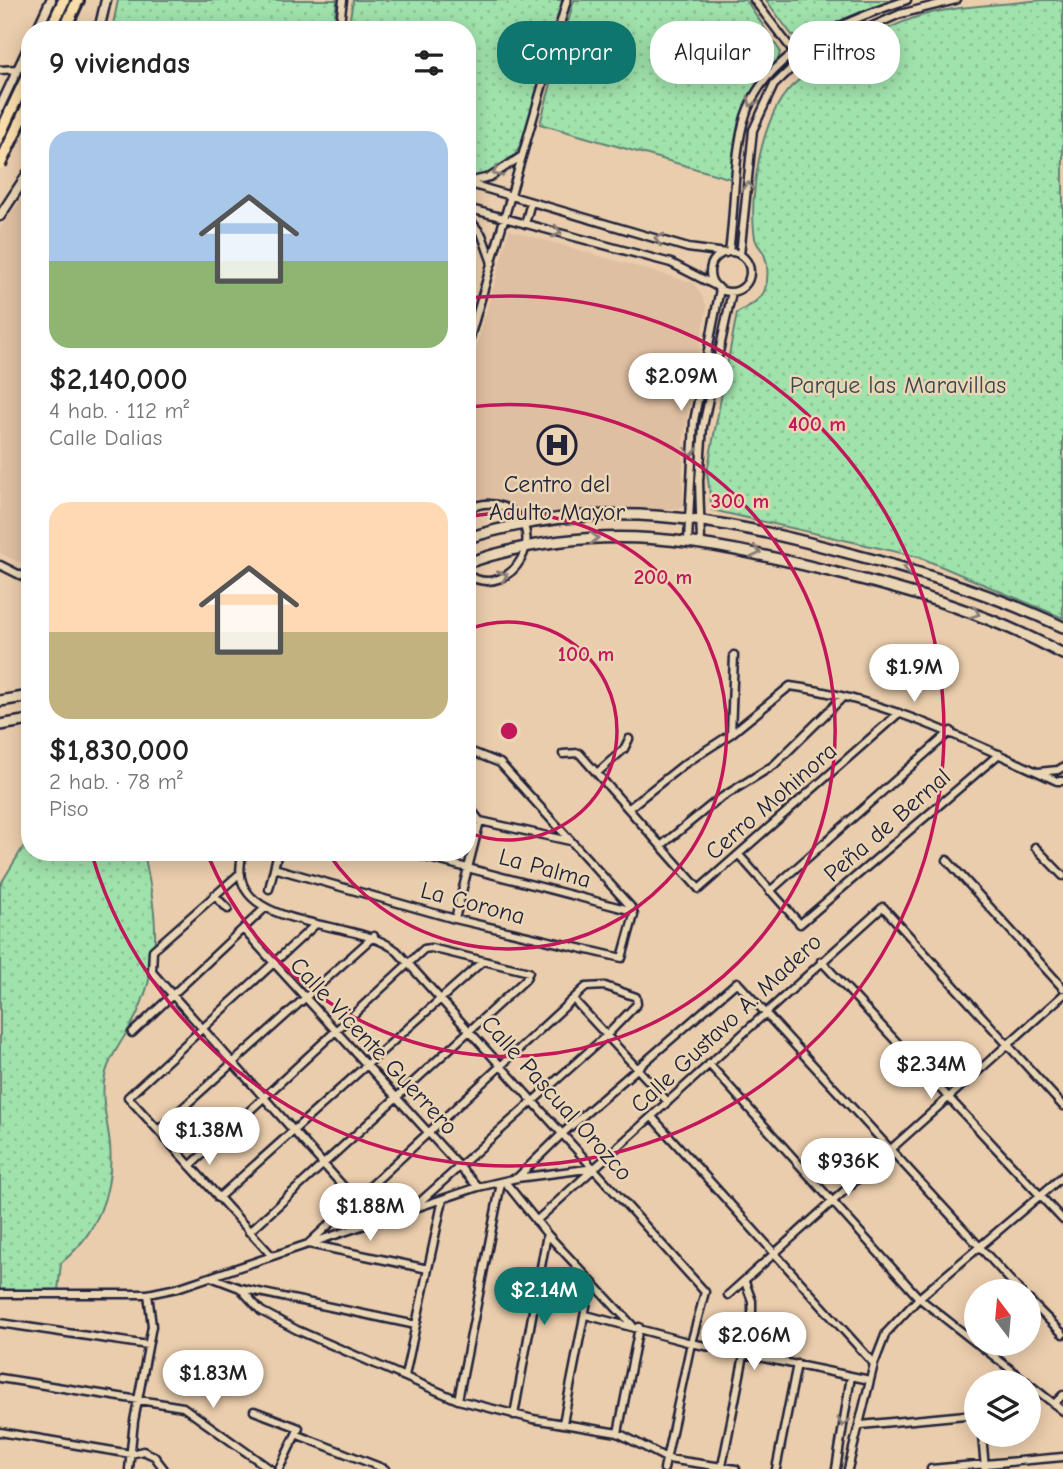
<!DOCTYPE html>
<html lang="es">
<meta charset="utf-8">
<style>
:root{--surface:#fff;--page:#f2f2f2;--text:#222;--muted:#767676;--accent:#0f766e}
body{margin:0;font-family:"Comic Neue",sans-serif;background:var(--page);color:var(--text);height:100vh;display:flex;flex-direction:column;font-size:26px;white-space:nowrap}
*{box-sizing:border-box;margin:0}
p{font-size:23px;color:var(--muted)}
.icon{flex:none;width:38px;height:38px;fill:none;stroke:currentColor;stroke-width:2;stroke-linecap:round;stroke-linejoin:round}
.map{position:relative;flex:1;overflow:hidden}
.panel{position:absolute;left:21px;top:21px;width:455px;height:840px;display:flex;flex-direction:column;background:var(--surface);border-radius:28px;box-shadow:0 4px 18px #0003}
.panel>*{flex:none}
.banner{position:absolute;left:497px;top:21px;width:460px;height:63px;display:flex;gap:14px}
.needle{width:46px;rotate:344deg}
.buttons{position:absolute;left:964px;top:1279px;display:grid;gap:14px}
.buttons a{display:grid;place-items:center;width:77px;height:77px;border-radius:50%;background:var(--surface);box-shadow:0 4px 18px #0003;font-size:35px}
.price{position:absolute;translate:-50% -60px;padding:0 16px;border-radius:24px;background:#fff;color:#222;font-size:23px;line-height:46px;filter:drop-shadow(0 2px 4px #0008)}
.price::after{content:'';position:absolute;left:50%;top:42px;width:21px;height:16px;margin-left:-10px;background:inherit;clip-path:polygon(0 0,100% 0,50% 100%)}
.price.current{background:var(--accent);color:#fff}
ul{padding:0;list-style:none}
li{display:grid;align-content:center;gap:14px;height:371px;padding:0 28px}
li span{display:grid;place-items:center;height:217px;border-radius:21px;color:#555}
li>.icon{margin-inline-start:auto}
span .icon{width:126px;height:126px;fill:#fffc;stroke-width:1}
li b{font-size:30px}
h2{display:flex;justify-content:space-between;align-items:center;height:84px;padding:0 28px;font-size:30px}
.pill{padding:0 24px;border-radius:28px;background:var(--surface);box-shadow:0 4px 18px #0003;font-size:24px;line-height:63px}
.pill.current{background:var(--accent);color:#fff}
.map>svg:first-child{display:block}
.built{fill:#dfbfa1}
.park{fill:url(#park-dots);stroke:#618274;stroke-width:2}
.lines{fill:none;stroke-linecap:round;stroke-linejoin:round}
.minor-casing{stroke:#22223b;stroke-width:11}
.tertiary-casing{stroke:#22223b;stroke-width:13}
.secondary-casing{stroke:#22223b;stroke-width:14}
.trunk-casing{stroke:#22223b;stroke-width:16}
.minor{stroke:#ead6b4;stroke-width:6}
.tertiary{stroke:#ead6b4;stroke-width:8}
.secondary{stroke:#ead6b4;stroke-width:9}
.trunk{stroke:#f9ddab;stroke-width:10}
.trunk-bridge-casing{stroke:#22223b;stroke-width:16;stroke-linecap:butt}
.trunk-bridge{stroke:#f9ddab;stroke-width:10}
.oneway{stroke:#867c78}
.ring{fill:none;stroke:#c2185b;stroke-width:3.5}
.labels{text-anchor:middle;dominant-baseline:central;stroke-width:5;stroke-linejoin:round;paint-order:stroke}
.park-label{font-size:24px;fill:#3b4852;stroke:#ead6b4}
.poi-label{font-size:24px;fill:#22223b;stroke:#ead6b4}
.street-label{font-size:24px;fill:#22223b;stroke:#ead6b4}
.centre{fill:#c2185b;stroke:#ead6b4;stroke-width:3.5}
.ring-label{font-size:21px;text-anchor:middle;font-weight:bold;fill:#c2185b;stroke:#ead6b4;stroke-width:5;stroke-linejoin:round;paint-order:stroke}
</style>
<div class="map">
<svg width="1063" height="1469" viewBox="0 0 1063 1469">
<defs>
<pattern id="park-dots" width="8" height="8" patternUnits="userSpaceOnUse" patternTransform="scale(1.75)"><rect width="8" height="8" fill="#a0e2ac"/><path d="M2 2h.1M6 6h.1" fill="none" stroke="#8ac295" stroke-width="1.8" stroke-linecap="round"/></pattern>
</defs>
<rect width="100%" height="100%" fill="#eacdac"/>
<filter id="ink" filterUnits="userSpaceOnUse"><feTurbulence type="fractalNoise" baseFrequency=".0143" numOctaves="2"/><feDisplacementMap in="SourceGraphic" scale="14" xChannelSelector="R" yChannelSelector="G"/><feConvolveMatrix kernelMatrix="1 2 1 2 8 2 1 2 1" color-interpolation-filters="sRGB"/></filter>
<g filter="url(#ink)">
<path class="built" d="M30,188V568L0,553V228Z
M509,230L694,283L707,306L683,443V508L528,514L493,498H473L467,464V382Z"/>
<path class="park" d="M118,0H337L333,30H112Z
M353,0H563C554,33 530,139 511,160C500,173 484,177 467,178V30H348Z
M574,0H746L780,51L778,61L746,111L735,180L540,124Z
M766,0H895L802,40L792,35Z
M1041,0H1063V618L919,557L712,510L707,472L737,313C747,307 762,300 765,289C769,278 768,262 763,252C760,247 756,244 755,238C748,197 761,116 792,86C818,62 890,24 924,15C961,5 1003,5 1041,0Z
M30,836V852H144C156,915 164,953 137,1014C128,1034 110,1054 105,1076C100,1099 108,1122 110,1145C114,1191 97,1234 61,1263L58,1291L0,1295V885Z"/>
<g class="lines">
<g class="minor-casing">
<path id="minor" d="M754,0L800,60
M339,30L343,0
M0,70L18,69
M467,182L490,177L522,156
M467,183L688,248L726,253
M467,208L671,263L718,287
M467,216L482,235L492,263
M525,224L531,202
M729,252C735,210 733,165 743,124C760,53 844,21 907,0
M710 272a20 20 0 1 1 40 0a20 20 0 1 1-40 0Z
M740,255L753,130L774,85L800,60L834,43L900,14L956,0
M467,348L567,0
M467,494L471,508
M467,510C479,503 492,502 504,507C553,528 513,602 467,575
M688,541L694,421L720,289
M701,543L699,481L703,426L732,292
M0,565L30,580
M731,734L734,655
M563,754L579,753L699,889L899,713
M1038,772L1058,770L1063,767
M597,773L624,749L629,739
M629,808L683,765L731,734L790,686C885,699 971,742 1057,781H1063
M467,818L570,841
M662,845L716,801L774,765L842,698
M1035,847L1063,876
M243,852C219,933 356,916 397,951L705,1292L691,1343L664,1469
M406,852L633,911
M739,855L800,924L999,754
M947,860L1063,988
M274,868L455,919L622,958L634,915L631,907L500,763L467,750
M238,875L153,950L152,972L375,1222
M269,889L278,852
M770,891L951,731
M214,895L228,909
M455,919L480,821L467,804
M243,929L478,1187
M821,961L1063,1220
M574,1000L668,1102
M132,1033L265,908
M709,1064L919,1298L976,1343
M652,1117L874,1364
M158,1130L374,936
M190,1166L424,949L431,948L529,972L525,980L249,1232
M517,1178L563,1133L737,982L1021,1292
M506,1183L547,1234L632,1325
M218,1198L483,961
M536,1221L883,907L1063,1106
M308,1244L586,987L605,986L636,997L637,1004L607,1035L413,1208
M309,1244L428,1269
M271,1255L128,1097L316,924
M211,1277L240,1288L261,1311L297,1330L458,1400L533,1419L618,1433L668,1459L736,1469
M240,1288L416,1325
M0,1294H148L177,1288L478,1187L517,1178L595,1168
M728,1295L1063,995
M1029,1300L1063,1334
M586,1315L691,1343L870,1380
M0,1323L148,1345
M978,1344L1027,1382
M405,1376L443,1199
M0,1378L183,1407L270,1469
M1029,1384L1063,1411
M458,1400L501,1183
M1054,1404L1063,1395
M254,1411L299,1428L279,1469
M514,1415L547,1234
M563,1423L591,1281
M861,1425L976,1414
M0,1432L131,1454L143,1451L154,1456L164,1469
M618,1433L639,1327
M298,1435L385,1469
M982,1435L985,1468
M722,1466L752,1315V1301L745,1282
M129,1469L134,1421L152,1326L148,1294
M776,1469L797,1364
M836,1469L851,1376
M848,1469L874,1364L886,1333L919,1298L1063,1176
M931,1469L1063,1457"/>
</g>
<g class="tertiary-casing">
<path id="tertiary" d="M37,30L51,0
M99,30L106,0
M0,108L30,44
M0,116L13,107L30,105
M0,216L30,170"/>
</g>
<g class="secondary-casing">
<path id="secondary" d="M467,538C604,496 714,517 848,553C922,572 993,594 1063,627
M467,563C598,518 705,540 833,572C914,592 990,614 1063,654
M0,701L30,696
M0,725L30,720"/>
</g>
<g class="trunk-casing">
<path id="trunk" d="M50,30L64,0
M64,30L78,0"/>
</g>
<use href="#minor" class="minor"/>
<use href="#tertiary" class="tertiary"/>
<use href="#secondary" class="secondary"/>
<use href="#trunk" class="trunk"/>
<g class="trunk-bridge-casing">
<path id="trunk-bridge" d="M0,134L30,70
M0,164L30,101"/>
</g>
<use href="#trunk-bridge" class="trunk-bridge"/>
</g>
<defs><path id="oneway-chevron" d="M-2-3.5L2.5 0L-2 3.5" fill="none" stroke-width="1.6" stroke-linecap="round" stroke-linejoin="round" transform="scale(1.75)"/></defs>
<g class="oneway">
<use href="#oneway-chevron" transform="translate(752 102) rotate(116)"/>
<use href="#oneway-chevron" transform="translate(497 172) rotate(152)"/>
<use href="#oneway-chevron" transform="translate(748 187) rotate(-87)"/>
<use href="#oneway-chevron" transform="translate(557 232) rotate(15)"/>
<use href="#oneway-chevron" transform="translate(659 239) rotate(-163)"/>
<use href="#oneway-chevron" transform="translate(691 452) rotate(93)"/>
<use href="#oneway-chevron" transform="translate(594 538) rotate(-3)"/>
<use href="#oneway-chevron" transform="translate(756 552) rotate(13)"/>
<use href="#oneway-chevron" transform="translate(908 568) rotate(-165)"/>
<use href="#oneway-chevron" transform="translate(503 576) rotate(-24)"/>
<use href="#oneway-chevron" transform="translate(975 613) rotate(20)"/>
<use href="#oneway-chevron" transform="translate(843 1422) rotate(100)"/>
</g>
</g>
<g class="ring">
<path d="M467 630A109 109 0 1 1 467 832"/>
<path d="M467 517A218 218 0 1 1 328 853"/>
<path d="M469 407A326 326 0 1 1 207 853"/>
<path d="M467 298A435 435 0 1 1 92 855"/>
</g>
<defs>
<g id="hospital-ring" transform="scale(2.0125)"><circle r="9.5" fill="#ead6b4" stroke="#22223b" stroke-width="1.5"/><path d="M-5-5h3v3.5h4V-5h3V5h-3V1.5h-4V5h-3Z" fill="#22223b"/></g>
</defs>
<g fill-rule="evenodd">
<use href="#hospital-ring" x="557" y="445"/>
</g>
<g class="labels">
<g class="park-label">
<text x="898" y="385">Parque las Maravillas</text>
</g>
<g class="poi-label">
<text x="557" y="484">Centro del<tspan x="557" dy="28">Adulto Mayor</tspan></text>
</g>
<g class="street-label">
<text transform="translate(771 801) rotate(-41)">Cerro Mohinora</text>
<text transform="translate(887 825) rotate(-41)">Peña de Bernal</text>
<text transform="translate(545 868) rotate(15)">La Palma</text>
<text transform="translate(473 903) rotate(15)">La Corona</text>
<text transform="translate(726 1023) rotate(-43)">Calle Gustavo A. Madero</text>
<text transform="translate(374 1046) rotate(47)">Calle Vicente Guerrero</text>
<text transform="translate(557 1098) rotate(48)">Calle Pascual Orozco</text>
</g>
</g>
<circle cx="509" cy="731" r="10" class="centre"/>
<g class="ring-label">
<text x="817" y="431">400 m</text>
<text x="740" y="508">300 m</text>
<text x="663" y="584">200 m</text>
<text x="586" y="661">100 m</text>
</g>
</svg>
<div class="buttons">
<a><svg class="needle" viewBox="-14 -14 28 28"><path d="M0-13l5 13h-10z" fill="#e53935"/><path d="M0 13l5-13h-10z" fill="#767676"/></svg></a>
<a><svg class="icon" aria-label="layers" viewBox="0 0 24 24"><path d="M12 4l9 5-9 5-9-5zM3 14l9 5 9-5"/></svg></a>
</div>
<b class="price" style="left:681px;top:413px">$2.09M</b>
<b class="price" style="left:914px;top:704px">$1.9M</b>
<b class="price" style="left:931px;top:1101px">$2.34M</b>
<b class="price" style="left:209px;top:1167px">$1.38M</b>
<b class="price" style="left:848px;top:1198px">$936K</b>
<b class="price" style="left:370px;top:1243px">$1.88M</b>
<b class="price current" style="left:544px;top:1327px">$2.14M</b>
<b class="price" style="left:754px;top:1372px">$2.06M</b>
<b class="price" style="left:213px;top:1410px">$1.83M</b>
<div class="banner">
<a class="pill current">Comprar</a>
<a class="pill">Alquilar</a>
<a class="pill">Filtros</a>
</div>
<section class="panel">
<h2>9 viviendas<svg class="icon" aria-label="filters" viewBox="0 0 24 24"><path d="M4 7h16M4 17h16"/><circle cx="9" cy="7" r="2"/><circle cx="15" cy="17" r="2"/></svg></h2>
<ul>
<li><span style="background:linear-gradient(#a9c7e8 60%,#8fb573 0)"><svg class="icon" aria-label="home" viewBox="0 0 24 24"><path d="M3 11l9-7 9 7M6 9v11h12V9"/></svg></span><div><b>$2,140,000</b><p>4 hab. · 112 m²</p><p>Calle Dalias</p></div></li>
<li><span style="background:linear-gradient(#ffd9b3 60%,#c2b280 0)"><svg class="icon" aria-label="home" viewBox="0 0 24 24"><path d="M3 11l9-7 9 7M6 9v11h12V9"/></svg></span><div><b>$1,830,000</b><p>2 hab. · 78 m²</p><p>Piso</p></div></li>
</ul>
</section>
</div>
